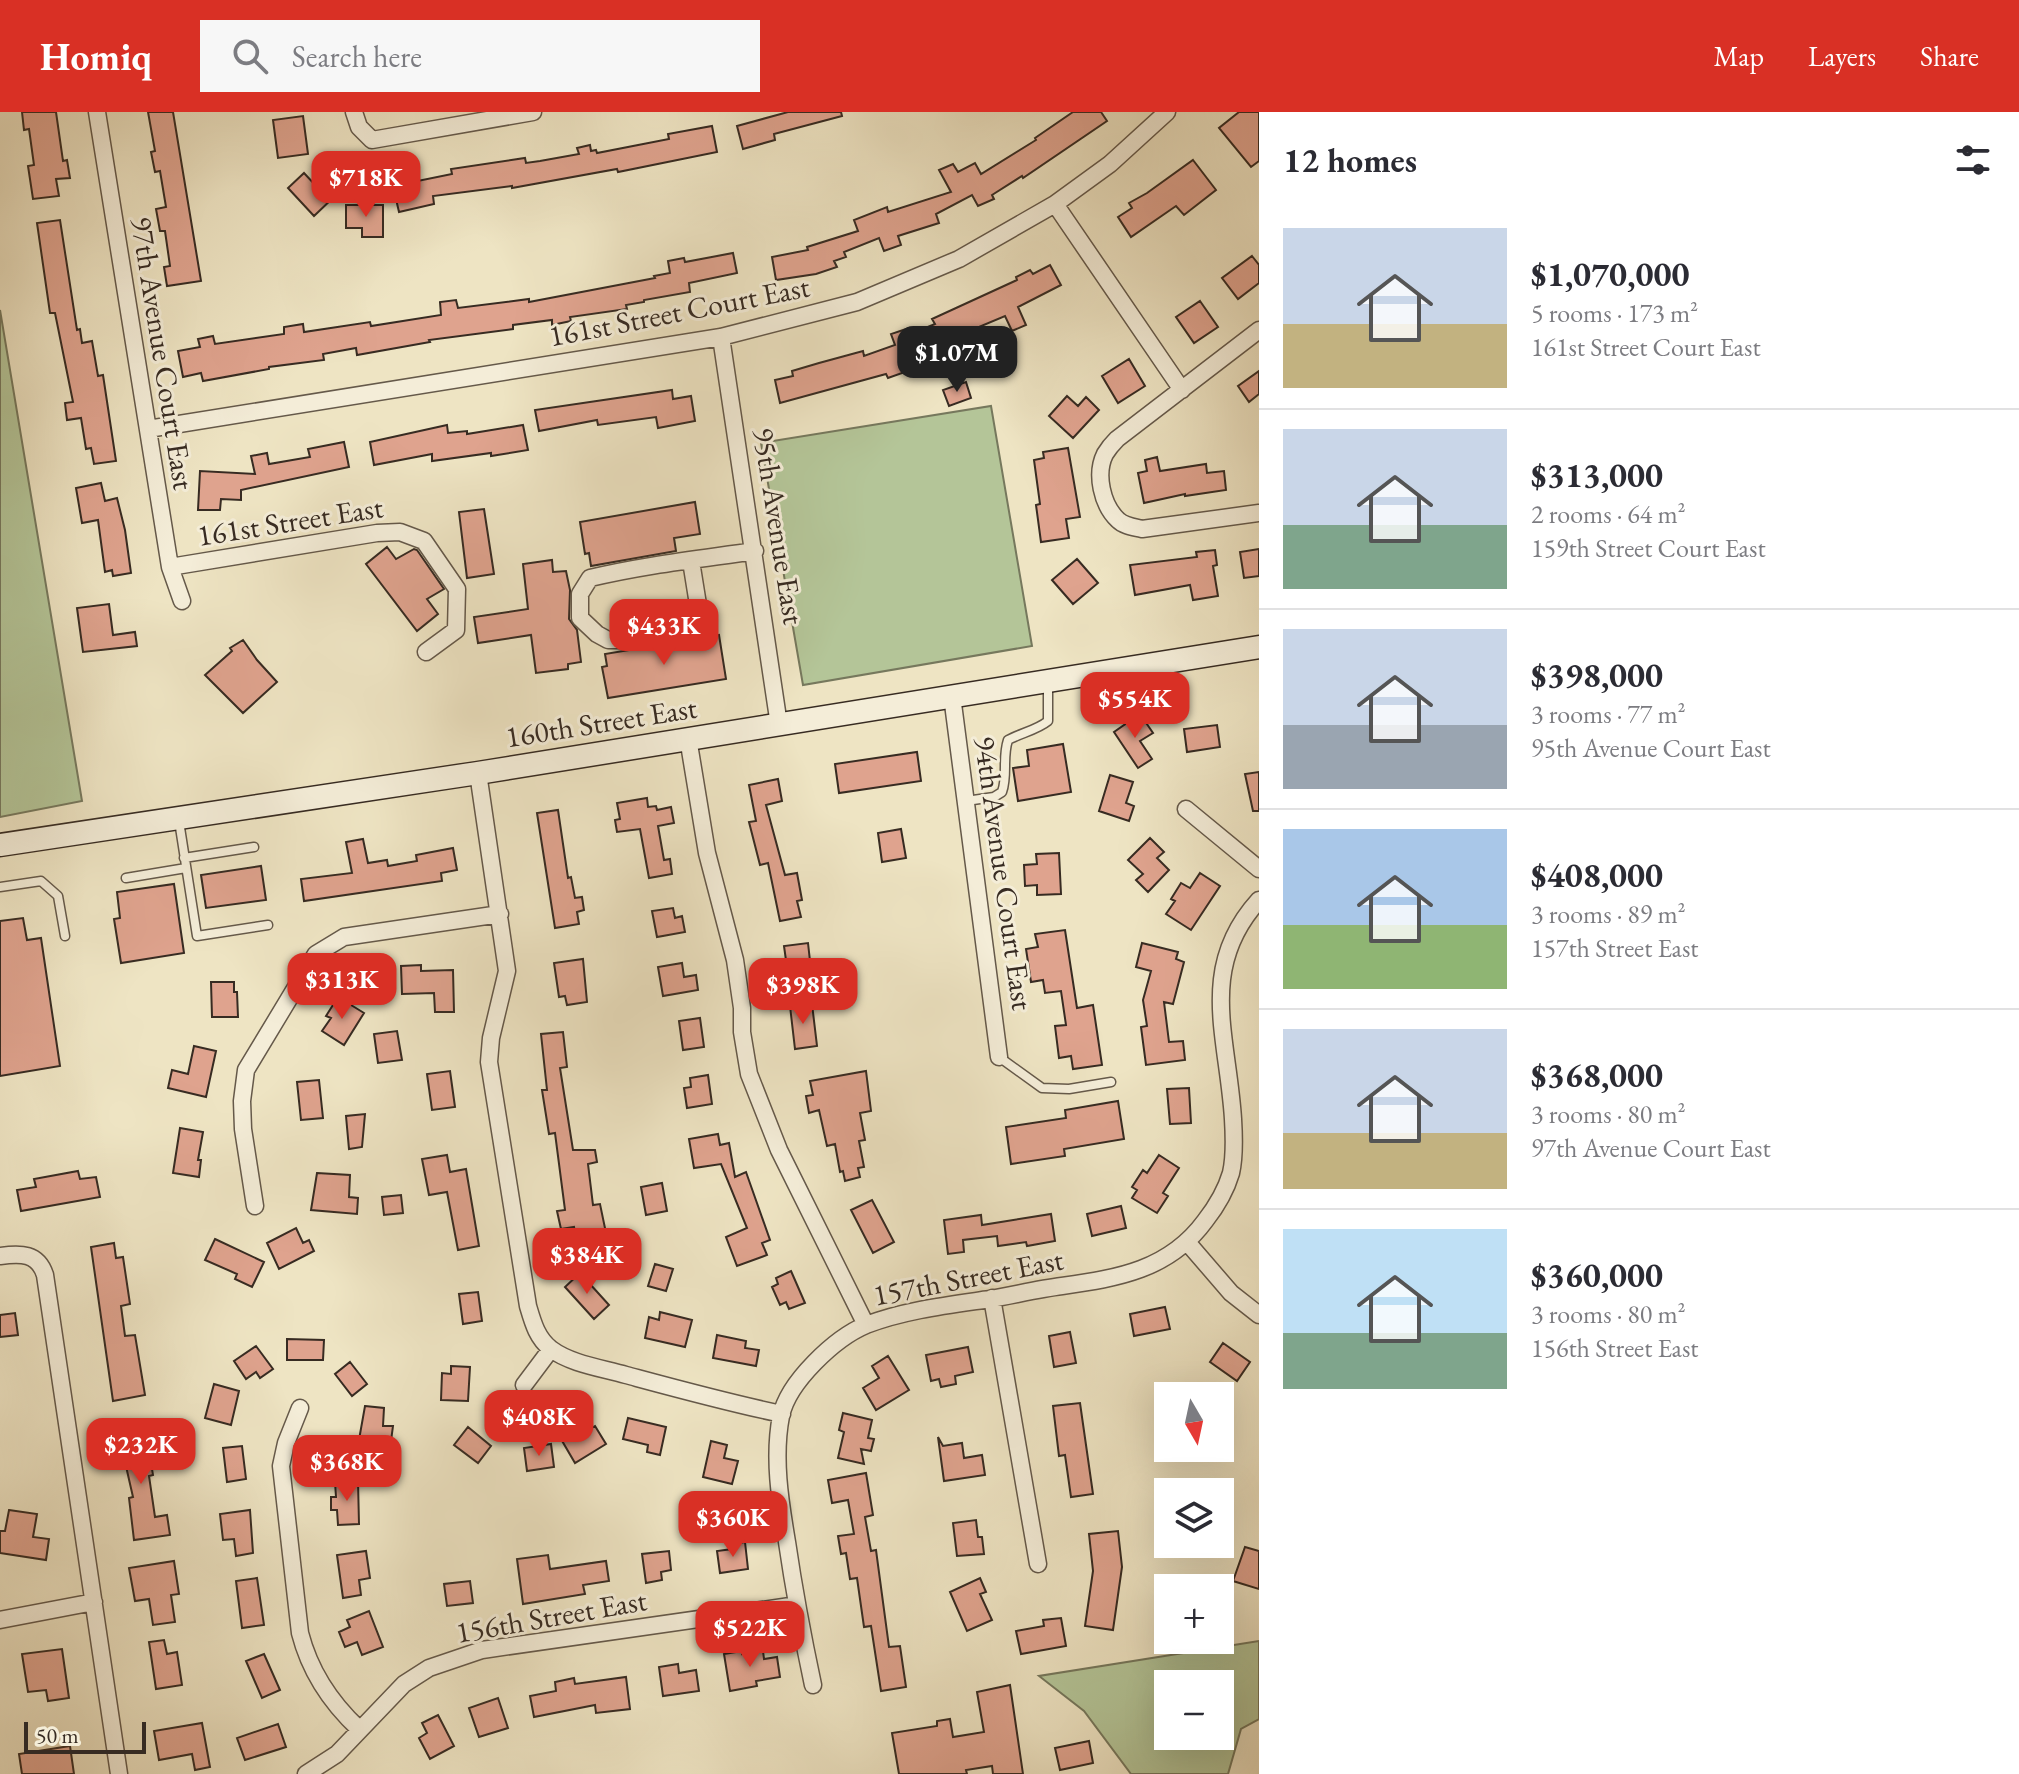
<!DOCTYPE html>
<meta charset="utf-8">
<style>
:root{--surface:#fff;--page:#f7f7f7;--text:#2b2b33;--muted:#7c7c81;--line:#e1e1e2;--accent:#d93025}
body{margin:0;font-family:"EB Garamond",serif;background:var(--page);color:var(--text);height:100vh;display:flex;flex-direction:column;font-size:30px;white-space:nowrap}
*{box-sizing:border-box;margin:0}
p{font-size:26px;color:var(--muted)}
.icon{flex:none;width:44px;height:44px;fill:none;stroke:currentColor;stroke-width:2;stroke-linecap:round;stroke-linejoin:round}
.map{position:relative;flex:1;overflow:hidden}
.drawer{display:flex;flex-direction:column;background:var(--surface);width:760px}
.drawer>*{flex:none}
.needle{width:52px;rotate:171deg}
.buttons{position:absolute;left:1154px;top:1270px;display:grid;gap:16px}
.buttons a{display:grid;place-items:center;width:80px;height:80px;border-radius:0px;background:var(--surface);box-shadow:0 8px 32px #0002;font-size:40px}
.scale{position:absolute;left:24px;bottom:20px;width:122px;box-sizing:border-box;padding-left:8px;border:4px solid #372b22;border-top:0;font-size:22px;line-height:28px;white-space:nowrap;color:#372b22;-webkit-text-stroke:6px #f4edd8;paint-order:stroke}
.price{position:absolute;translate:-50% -68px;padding:0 18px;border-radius:16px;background:var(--accent);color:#fff;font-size:26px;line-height:52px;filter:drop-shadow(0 2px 4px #0008)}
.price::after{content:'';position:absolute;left:50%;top:48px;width:24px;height:18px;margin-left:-12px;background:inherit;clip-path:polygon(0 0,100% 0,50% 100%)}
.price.on{background:#222;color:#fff}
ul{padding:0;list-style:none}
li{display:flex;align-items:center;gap:24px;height:200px;padding:0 24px}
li+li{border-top:2px solid var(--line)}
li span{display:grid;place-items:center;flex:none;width:224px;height:160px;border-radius:0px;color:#555}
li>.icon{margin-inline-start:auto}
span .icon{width:96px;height:96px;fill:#fffc;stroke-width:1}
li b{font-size:34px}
h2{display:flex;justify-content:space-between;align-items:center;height:96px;padding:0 24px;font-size:34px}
header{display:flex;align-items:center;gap:48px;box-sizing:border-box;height:112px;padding:0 40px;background:var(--accent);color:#fff}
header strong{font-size:38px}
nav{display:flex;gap:44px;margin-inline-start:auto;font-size:28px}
.search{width:560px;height:72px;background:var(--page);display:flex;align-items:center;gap:20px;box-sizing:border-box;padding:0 28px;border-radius:0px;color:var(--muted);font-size:30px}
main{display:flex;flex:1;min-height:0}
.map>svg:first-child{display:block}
.green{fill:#b4c598;stroke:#76785d;stroke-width:2;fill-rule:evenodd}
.building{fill:#dfa38e;stroke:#372b22;stroke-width:2}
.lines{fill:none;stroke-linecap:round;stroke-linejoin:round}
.lane-casing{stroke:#65594a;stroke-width:11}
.street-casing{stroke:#65594a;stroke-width:19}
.secondary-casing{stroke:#372b22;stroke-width:25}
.lane{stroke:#f4edd8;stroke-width:8}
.street{stroke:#f4edd8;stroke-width:16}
.secondary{stroke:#f4edd8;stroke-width:22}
.labels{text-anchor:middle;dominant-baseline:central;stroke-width:6;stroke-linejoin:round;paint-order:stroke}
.street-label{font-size:30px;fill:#372b22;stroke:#f4edd8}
</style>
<header>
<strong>Homiq</strong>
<div class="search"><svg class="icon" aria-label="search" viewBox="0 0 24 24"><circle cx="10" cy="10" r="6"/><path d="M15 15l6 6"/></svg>Search here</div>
<nav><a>Map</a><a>Layers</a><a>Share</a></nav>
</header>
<main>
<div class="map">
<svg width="1259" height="1662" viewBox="0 0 1259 1662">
<rect width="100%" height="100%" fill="#eee4c3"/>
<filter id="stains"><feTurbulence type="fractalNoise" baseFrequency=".0025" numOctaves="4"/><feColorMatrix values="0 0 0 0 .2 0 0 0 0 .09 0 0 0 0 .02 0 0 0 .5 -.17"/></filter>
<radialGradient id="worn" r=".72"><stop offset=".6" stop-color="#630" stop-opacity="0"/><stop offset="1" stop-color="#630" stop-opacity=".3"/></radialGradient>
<path class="green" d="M0,198L82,689L0,705Z
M991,294L1032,534L803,573L761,331Z
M1259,1529V1607L1241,1617L1228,1662H1131L1084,1599L1039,1564ZM1168,1572H1220V1624H1168Z"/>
<path class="building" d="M22,0H56L63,49L67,48L70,66L56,67L59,84L33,87L28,54L34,53L29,17L24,18Z
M148,0H173L201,169L167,174L164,155L170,154L165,119H160L156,97L166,95L160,59L155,60L151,40L155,39Z
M788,0H841L842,4L774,22L775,28L743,37L737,14Z
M1073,0H1101L1107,9L1023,66L1022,64L992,83L994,87L978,94L972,83L936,102L939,111L898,124L901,133L884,139L879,126L844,140L846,145L834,149L837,155L816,162L776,168L772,145L808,138L807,135L858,119L854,108L887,95L888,100L951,80L939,58L953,52L958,60L975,51L981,62L1036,28L1035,26Z
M1239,0H1259V49L1251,55L1219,16Z
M303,4L308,42L278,46L273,8Z
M712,14L717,40L618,60L617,57L512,76V74L433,84L434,92L399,100L393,74L452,62L451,57L525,46L526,51L540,49L579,42L577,36L590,33L591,39L596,38L597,41L669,27L668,22Z
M1193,48L1216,78L1184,103L1176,94L1131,125L1118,105L1132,96L1129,91L1147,81Z
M304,61L316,74L321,70L335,84L314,104L288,76Z
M346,93H383V125H362V116H346Z
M60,108L77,218L80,217L82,231L92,229L98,264L103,263L116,349L94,352L91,336L86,337L81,306L67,308L65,291L73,290L55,201H50L37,111Z
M733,141L737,161L689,171L690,180L644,188V190L626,193L627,197L570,205L571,209L552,213V208L513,213V217L429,228L430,230L357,243L356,236L323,242L324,248L269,255V257L203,269L201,261L183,265L178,239L200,235L198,227L213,224L215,232L284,222V215L303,212L304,220L370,210L371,214L441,203L440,190L456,188L458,196L529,187V190L655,166L654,164L670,161L668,149L684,146L685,150Z
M1252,144L1259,153V171L1238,187L1222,166Z
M1050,153L1061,173L1018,195L1026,213L1012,219L1005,204L962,222L970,242L954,249L949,238L920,249L922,254L888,266L886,262L780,291L775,268L793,264L792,259L819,251L863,239L864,244L895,233L891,222L909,216L911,222L935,212L932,207L1017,168L1016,165L1030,158L1033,162Z
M1200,189L1218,215L1194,231L1176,205Z
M1129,247L1145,274L1118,291L1102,264Z
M1259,259V282L1249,290L1238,274Z
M966,270L971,286L949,294L943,278Z
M672,278L673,287L691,284L695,309L658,316L656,305L598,313L597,308L539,319L535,298Z
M1067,284L1078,294L1086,285L1099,298L1073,326L1049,304Z
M447,313L448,321L467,319V322L523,313L528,338L491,344V341L432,349V342L374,353L370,330Z
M344,330L349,355L241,378V388L221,387L220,398H198L200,359L255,362L251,344L267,341L269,352L310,345L308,337Z
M1068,336L1080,405L1066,407L1069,426L1041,430L1036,393L1040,392L1034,348L1044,346L1043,340Z
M1157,345L1160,359L1206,352L1207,361L1224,359L1226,378L1185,384V382L1144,391L1138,361L1147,359L1145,348Z
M101,371L105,389L117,386L125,418L131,461L113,464L112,458L105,460L98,408L82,411L76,376Z
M695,390L700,422L674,426L676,439L591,454L589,441L585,442L580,410Z
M484,397L494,462L467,466L459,400Z
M387,435L396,447L414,437L417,438L444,477L427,487L438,502L417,519L366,452Z
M1259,437V464L1244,466L1240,440Z
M1215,438L1217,453L1213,454L1218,484L1193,488L1190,473L1135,483L1130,453L1197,445L1196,440Z
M1077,447L1098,471L1073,492L1052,468Z
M552,448L553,460L566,459L570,478L569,507L577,518L581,550L568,552V557L536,561L531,523L478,531L474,505L528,497L523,452Z
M109,492L113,523L135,520L137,534L83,540L77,496Z
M719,523L726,567L608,586L602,555L607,554L605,542Z
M243,528L257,548L277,570L243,601L205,563L232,539L230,536Z
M1140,602L1153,621L1140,629L1152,647L1138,656L1114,620Z
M1217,613L1220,635L1187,640L1184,617Z
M1063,632L1071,680L1018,689L1013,656L1029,654L1027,638Z
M917,640L921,669L839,681L835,652Z
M1259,660V699H1253L1245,662Z
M1110,663L1133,670L1126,691L1134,694L1129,709L1099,699Z
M778,667L782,689L766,693L785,763L797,761L802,788L797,789L801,805L780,809L768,751L760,753L749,710L756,709L749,673Z
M647,686L648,695L656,694L657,698L671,695L674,711L658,714L664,748L670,747L672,762L649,766L640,717L617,720L615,708L620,707L617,691Z
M558,698L568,766L571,765L575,786L582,785L584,798L577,800L579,812L555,816L537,701Z
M901,717L906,746L882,750L878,721Z
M1150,726L1164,740L1157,746L1169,758L1148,780L1136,768L1143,762L1128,748Z
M363,727L368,751L387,748L388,754L417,749L416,743L453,736L457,758L441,761L442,769L304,789L301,767L352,761L346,730Z
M1059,741L1061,782L1037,783V773L1025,774L1024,753L1037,752L1036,742Z
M261,754L266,788L206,796L201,763Z
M1200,761L1220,774L1191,818L1166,802L1175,789L1171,787L1181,771L1190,776Z
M174,772L184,841L121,851L114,807L120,806L117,780Z
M673,796L675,806L682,804L685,820L657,825L652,799Z
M23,806L27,828L41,826L60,954L0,964V809Z
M1065,818L1077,896L1093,893L1102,953L1073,957L1071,944L1059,946L1055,914L1066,913L1061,879L1045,881L1043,868L1031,870L1026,837L1038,835L1035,822Z
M808,831L812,867L789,870L784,834Z
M1142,831L1178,840L1176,847L1184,850L1173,892L1164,890L1169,930L1183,929L1185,948L1146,953L1141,915L1147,914L1143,888L1151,859L1136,855Z
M583,847L587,890L567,893L565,884L559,885L554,851Z
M682,851L684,865L696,863L698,878L663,884L658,855Z
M421,853V859L453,858L454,900H435L434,881L402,882L401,854Z
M211,870H234V880H237L238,905H212Z
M338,885L364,901L344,933L322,919L331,906L326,904Z
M812,892L817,934L795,937L790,894Z
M700,906L704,935L683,938L679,909Z
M397,919L402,948L378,951L374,922Z
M563,920L567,955L560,956L573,1038H595L597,1050L588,1052L593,1093L600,1092L606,1121L576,1126L574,1115L561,1117L557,1099L565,1098L555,1021L549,1022L542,978H547L541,922Z
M194,934L216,939L206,985L168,976L172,958L188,962Z
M450,959L455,995L432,998L427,962Z
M866,959L871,999L860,1001L865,1028L859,1029L864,1055L858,1056L860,1065L845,1069L843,1059L840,1060L835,1032L827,1034L819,998L809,1001L806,984L813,983L810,969Z
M708,963L712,992L687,996L684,976L691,975L690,966Z
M319,968L323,1006L301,1008L297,970Z
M1189,976L1191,1011L1170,1012L1167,977Z
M1118,989L1124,1027L1064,1037L1065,1044L1011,1052L1006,1015L1066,1006L1065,998Z
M365,1002L362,1035L349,1037L346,1004Z
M180,1016L203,1020L198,1048H201L199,1065L173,1061Z
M718,1022L720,1033L729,1031L735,1065L746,1060L770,1128L762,1131L767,1143L737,1154L726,1125L747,1116L721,1052L694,1056L689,1027Z
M447,1043L450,1060L466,1057L479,1134L458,1138L447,1080L429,1083L422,1047Z
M1159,1043L1179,1056L1163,1081L1168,1084L1157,1101L1132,1086L1137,1078L1132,1075L1143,1058L1147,1061Z
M78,1059L80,1067L96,1065L100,1085L21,1099L17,1078L36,1075L34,1067Z
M317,1061L350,1063L349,1085L358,1086L357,1102L311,1098Z
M662,1071L667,1099L646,1103L641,1075Z
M401,1083L403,1101L384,1103L382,1085Z
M872,1088L894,1130L873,1141L851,1098Z
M1121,1094L1126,1116L1092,1124L1087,1102Z
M1051,1102L1055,1129L1027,1134L1026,1130L998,1134L997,1124L963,1128L964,1140L948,1142L944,1108L981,1103L982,1113Z
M296,1116L303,1131L309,1128L314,1139L279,1157L267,1131Z
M215,1127L264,1150L252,1175L235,1167L237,1162L205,1148Z
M114,1131L116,1146L123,1145L130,1192L121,1194L125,1224L135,1223L145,1283L113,1289L91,1135Z
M655,1152L673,1157L666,1179L648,1174Z
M791,1159L805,1191L789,1197L786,1190L780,1193L772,1175L778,1172L776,1166Z
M580,1161L609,1193L594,1207L565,1175Z
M478,1180L482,1209L463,1212L459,1182Z
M1165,1195L1170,1217L1134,1224L1130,1202Z
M660,1200L692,1208L685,1235L645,1226L649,1205L659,1208Z
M15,1201L18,1223L0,1225V1203Z
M1070,1220L1076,1251L1054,1255L1049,1224Z
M717,1223L746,1229L745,1236L759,1238L756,1254L713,1246Z
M287,1227L324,1228L323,1248H287Z
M1223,1231L1250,1250L1237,1269L1210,1250Z
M256,1234L273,1257L260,1266L256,1260L246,1267L234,1249Z
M968,1235L973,1260L955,1264L956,1272L941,1275L939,1267L931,1269L926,1243Z
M888,1244L909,1278L876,1298L863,1276L879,1266L872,1254Z
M350,1250L367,1272L352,1284L335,1262Z
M451,1254L470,1255L468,1289L441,1288L442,1261L451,1262Z
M214,1272L239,1279L231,1313L205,1306Z
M1080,1291L1093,1382L1071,1385L1065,1343L1059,1344L1053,1294Z
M365,1294L384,1296L383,1314H393L391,1329L381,1328L380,1342L357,1339Z
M843,1301L872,1308L868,1326L874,1327L871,1339L861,1337L864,1352L838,1346L844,1320L839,1318Z
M628,1306L666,1315L660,1343L647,1340L648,1333L623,1327Z
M595,1314L606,1332L575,1351L561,1327L580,1316L583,1321Z
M145,1315L153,1363L149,1364L155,1405L167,1403L170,1423L134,1428L129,1386L133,1385L118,1319Z
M468,1315L491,1334L478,1351L454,1333Z
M938,1325L943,1334L962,1331L964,1346L982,1343L985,1363L944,1369Z
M711,1329L727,1333L724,1346L738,1349L732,1372L703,1365Z
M551,1332L554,1355L527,1359L524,1336Z
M242,1334L246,1367L227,1370L223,1336Z
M866,1361L873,1403L865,1405L871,1439L876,1438L889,1535L900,1534L906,1575L881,1579L871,1514L864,1515L857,1466L850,1467L846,1441L841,1442L838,1424L854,1422L848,1388L832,1391L828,1368Z
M358,1369L359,1412L338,1413L337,1398H331V1385H336L335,1370Z
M9,1398L37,1402L33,1425L49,1427L46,1448L0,1441V1419H5Z
M250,1398L253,1441L236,1444L234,1427L223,1428L220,1402Z
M976,1408L978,1425H982L984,1442L957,1444L953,1411Z
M1118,1419L1122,1455L1113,1518L1085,1514L1093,1459L1089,1422Z
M745,1430L748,1457L720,1461L717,1439L732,1437V1432Z
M1245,1435L1259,1439V1477L1233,1469Z
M366,1439L370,1466L359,1468L361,1483L343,1486L337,1443Z
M669,1439L671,1458L661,1460L662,1468L646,1471L642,1442Z
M548,1443L550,1457L606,1449L609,1469L583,1473L585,1482L523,1492L517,1447Z
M174,1449L179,1482L171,1483L175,1510L153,1513L149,1487L135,1489L129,1456Z
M257,1466L264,1513L242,1516L236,1469Z
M980,1466L986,1480L980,1482L992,1508L967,1519L950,1480Z
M470,1469L473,1491L447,1494L444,1472Z
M369,1499L383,1535L362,1543L357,1530L345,1535L339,1520L350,1515L347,1508Z
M1061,1506L1066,1534L1021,1542L1016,1519L1044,1514L1043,1508Z
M164,1528L167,1542L177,1540L182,1573L156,1577L149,1530Z
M62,1537L69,1586L48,1589L46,1578L28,1580L22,1542Z
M742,1539V1542L763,1539L764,1547L777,1545L780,1565L756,1569L757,1574L730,1579L724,1542Z
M264,1542L280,1578L262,1586L246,1549Z
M678,1552L679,1561L696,1558L699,1579L663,1584L659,1555Z
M626,1565L630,1597L596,1601L595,1593L534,1605L530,1584L556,1579L555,1570L574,1566L575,1572Z
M1010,1573L1023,1662H993L992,1654L966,1658L967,1662H899L892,1621L937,1614V1609L950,1607L953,1625L984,1620L977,1580Z
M498,1586L508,1616L479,1625L469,1596Z
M438,1603L454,1634L430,1647L419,1626L427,1621L422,1611Z
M202,1611L210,1655L195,1658L192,1642L159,1648L154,1619Z
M278,1612L286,1635L245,1648L237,1626Z
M1089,1629L1093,1651L1060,1658L1055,1636Z
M70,1634L74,1662H22L19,1642Z"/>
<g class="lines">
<g class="lane-casing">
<path id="lane" d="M966,689L994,685L1002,680C1008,663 1002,646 1008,628C1021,621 1037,618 1048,609V569
M179,709L197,824L268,813
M184,746L254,735
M126,766L186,756
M0,775L41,769L58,784L65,824
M999,945L1042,976L1069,977L1111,970"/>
</g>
<g class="street-casing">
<path id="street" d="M97,0L170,455L182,489
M354,0L359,15L372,28L533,0
M1055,92L1182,278
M1259,218L1117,327C1113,331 1108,337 1105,342C1095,362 1102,393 1118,408C1124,414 1134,415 1142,417L1259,401
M721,225L779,613
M148,317L721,225L857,190L959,147L1055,92L1110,52L1167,0
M691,449L700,505L690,515L681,519L622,528H608L597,522L580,506V482L590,466C644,453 700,447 755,439
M170,455L377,421L400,420L424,429L457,477L456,518L426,540
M952,584L999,945
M688,626L707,741L735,848L742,896V920L749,962L779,1038L866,1213
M478,661L507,859L491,926L489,950L528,1194C533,1211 537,1226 551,1237C571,1252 602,1256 626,1263C678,1277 729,1291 782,1302
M1186,697L1259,757
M255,1094L243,1017L242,989L246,958L316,842L344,825L500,802
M1187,1130L1231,1181L1259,1203
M0,1144C21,1141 38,1141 45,1163L119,1662
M992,1186L1038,1452
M524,1273L551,1237
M300,1296L286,1331L281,1354L300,1521C310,1560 330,1590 359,1617
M0,1508L94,1490
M813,1573C803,1526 794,1478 787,1430C780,1389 773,1345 781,1304C788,1270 835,1226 866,1213C905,1198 949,1193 990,1187C1014,1183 1038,1177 1062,1174C1118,1166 1169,1158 1205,1109C1216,1095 1226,1078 1231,1061C1235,1044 1234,1023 1233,1007C1228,925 1197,856 1259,788
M306,1662L337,1642L404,1572L429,1556L482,1538L797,1493"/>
</g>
<g class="secondary-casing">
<path id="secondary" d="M0,733L478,661L1259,535"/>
</g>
<use href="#lane" class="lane"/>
<use href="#street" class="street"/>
<use href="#secondary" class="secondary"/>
</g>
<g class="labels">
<g class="street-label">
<text transform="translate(679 199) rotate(-11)">161st Street Court East</text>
<text transform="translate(163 241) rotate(81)">97th Avenue Court East</text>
<text transform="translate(290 409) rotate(-9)">161st Street East</text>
<text transform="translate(779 414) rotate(81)">95th Avenue East</text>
<text transform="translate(601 610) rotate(-9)">160th Street East</text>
<text transform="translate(1004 761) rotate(82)">94th Avenue Court East</text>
<text transform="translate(968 1165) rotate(-11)">157th Street East</text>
<text transform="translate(551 1504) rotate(-10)">156th Street East</text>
</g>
</g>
<rect width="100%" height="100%" filter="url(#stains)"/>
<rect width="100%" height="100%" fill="url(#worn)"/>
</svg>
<div class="buttons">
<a><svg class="needle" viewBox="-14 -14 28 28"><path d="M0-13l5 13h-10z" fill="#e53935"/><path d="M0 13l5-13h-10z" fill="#7c7c81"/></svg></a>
<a><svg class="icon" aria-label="layers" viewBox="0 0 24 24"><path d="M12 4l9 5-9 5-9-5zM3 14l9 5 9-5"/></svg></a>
<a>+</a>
<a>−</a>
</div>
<div class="scale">50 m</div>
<b class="price" style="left:366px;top:107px">$718K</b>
<b class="price on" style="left:957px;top:282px">$1.07M</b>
<b class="price" style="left:664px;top:555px">$433K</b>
<b class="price" style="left:1135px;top:628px">$554K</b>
<b class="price" style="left:342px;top:909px">$313K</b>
<b class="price" style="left:803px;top:914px">$398K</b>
<b class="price" style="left:587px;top:1184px">$384K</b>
<b class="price" style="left:539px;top:1346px">$408K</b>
<b class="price" style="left:141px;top:1374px">$232K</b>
<b class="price" style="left:347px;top:1391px">$368K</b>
<b class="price" style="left:733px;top:1447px">$360K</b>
<b class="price" style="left:750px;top:1557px">$522K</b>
</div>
<section class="drawer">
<h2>12 homes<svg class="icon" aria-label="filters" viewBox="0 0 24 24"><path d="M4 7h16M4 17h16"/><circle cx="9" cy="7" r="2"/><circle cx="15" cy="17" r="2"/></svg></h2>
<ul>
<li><span style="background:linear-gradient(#c9d6e8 60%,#c2b280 0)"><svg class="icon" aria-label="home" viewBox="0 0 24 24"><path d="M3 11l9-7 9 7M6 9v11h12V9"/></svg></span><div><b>$1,070,000</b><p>5 rooms · 173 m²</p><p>161st Street Court East</p></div></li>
<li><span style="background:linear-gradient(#c9d6e8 60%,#7fa58c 0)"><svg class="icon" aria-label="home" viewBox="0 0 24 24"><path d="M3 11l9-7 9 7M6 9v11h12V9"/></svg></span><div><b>$313,000</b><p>2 rooms · 64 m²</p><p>159th Street Court East</p></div></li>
<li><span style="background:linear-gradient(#c9d6e8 60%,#9aa5b1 0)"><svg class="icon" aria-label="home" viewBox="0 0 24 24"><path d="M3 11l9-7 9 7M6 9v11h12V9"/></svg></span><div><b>$398,000</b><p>3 rooms · 77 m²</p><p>95th Avenue Court East</p></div></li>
<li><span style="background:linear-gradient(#a9c7e8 60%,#8fb573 0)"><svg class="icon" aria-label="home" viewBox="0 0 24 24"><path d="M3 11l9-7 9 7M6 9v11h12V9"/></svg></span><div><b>$408,000</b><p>3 rooms · 89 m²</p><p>157th Street East</p></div></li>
<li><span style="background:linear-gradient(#c9d6e8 65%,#c2b280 0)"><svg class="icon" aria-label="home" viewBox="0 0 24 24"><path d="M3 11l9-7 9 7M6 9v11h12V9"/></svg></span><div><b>$368,000</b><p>3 rooms · 80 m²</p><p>97th Avenue Court East</p></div></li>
<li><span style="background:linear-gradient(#bfe0f5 65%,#7fa58c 0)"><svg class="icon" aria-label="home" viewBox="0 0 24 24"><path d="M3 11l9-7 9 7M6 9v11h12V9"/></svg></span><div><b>$360,000</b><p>3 rooms · 80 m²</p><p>156th Street East</p></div></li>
</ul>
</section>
</main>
